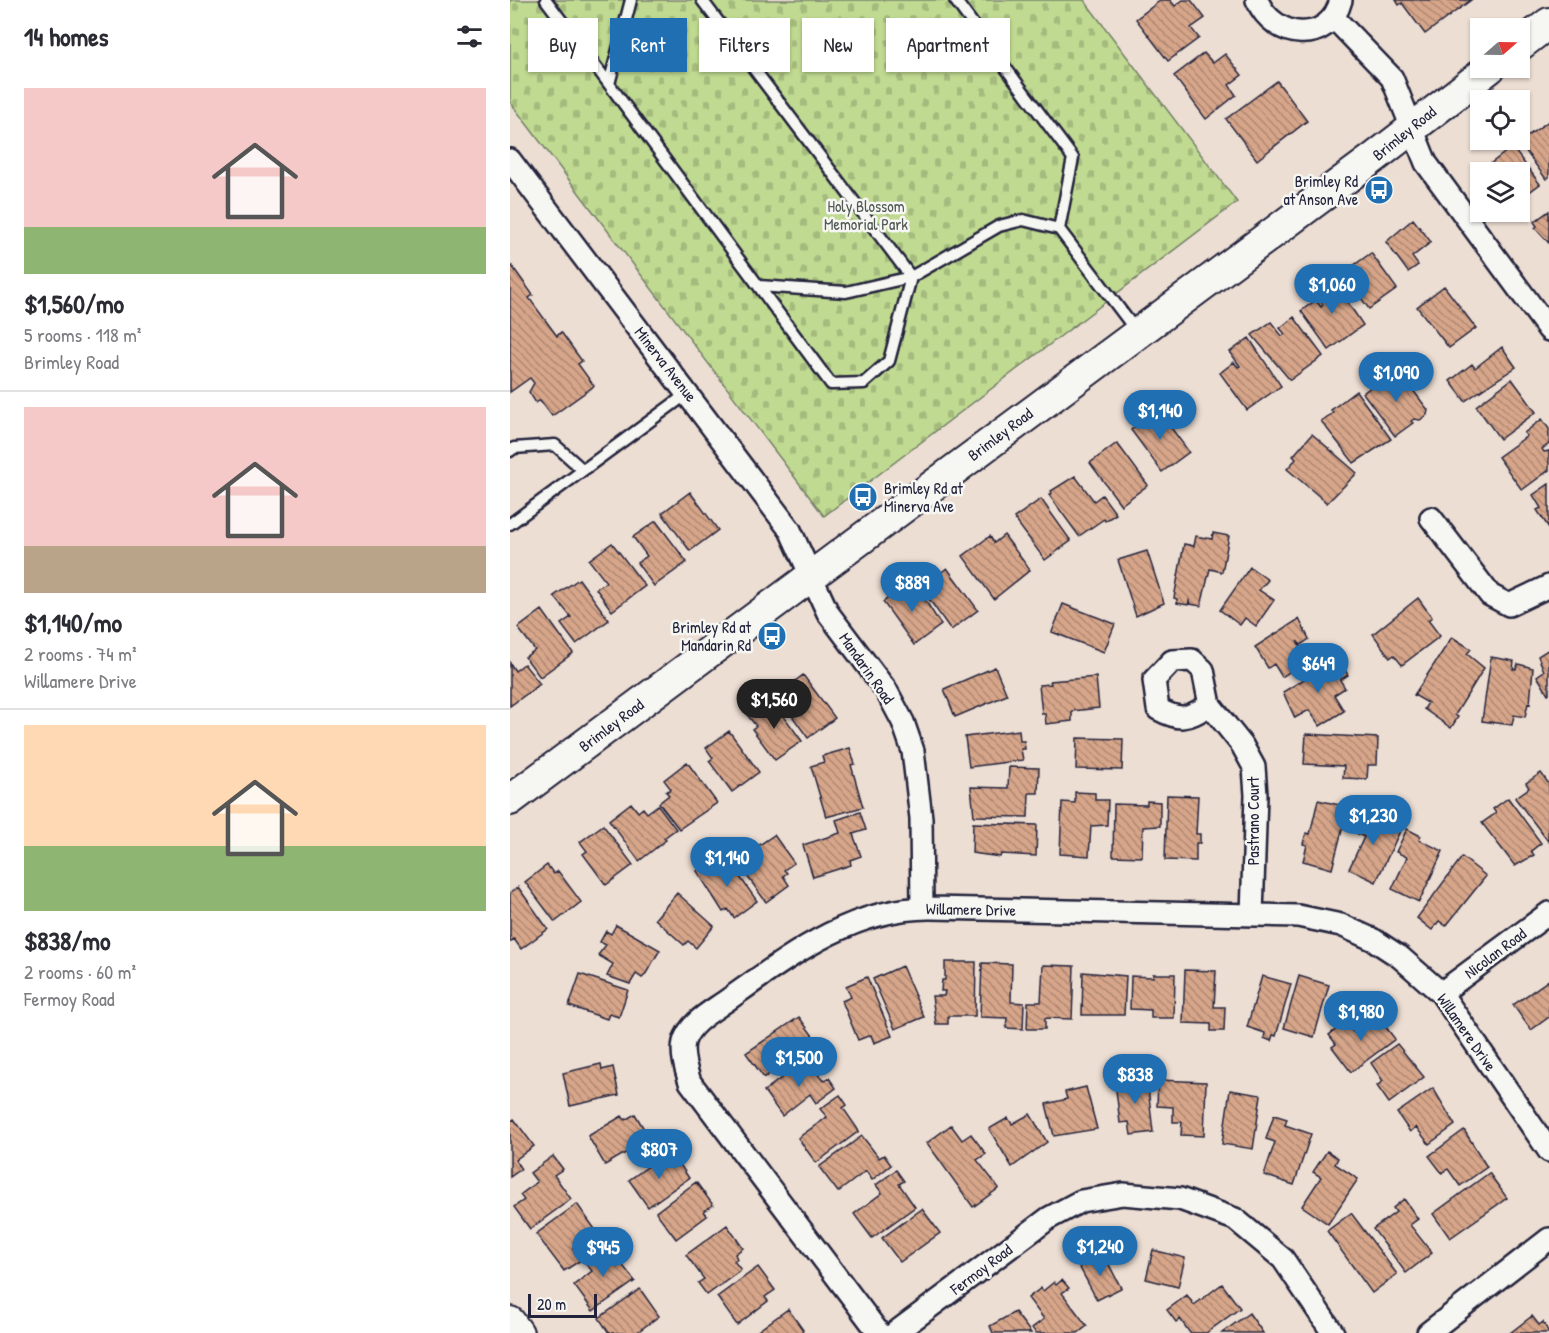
<!DOCTYPE html>
<meta charset="utf-8">
<style>
:root{--surface:#fff;--page:#f7f7f7;--text:#2b2b33;--muted:#7c7c81;--line:#e1e1e2;--accent:#1f6fb2}
body{margin:0;font-family:"Patrick Hand",sans-serif;background:var(--page);color:var(--text);height:100vh;display:flex;flex-direction:column;font-size:22px;white-space:nowrap}
*{box-sizing:border-box;margin:0}
p{font-size:20px;color:var(--muted)}
.icon{flex:none;width:33px;height:33px;fill:none;stroke:currentColor;stroke-width:2;stroke-linecap:round;stroke-linejoin:round}
.map{position:relative;flex:1;overflow:hidden}
.details{display:flex;flex-direction:column;background:var(--surface);width:510px}
.details>*{flex:none}
.banner{position:absolute;left:18px;top:18px;width:570px;height:54px;display:flex;gap:12px}
.needle{width:39px;rotate:70deg}
.tools{position:absolute;left:960px;top:18px;display:grid;gap:12px}
.tools a{display:grid;place-items:center;width:60px;height:60px;border-radius:0px;background:var(--surface);box-shadow:0 2px 4px #0004;font-size:30px}
.scale{position:absolute;left:18px;bottom:15px;width:69px;box-sizing:border-box;padding-left:6px;border:3px solid #22223b;border-top:0;font-size:16px;line-height:21px;white-space:nowrap;color:#22223b;-webkit-text-stroke:4px #f6f6f2;paint-order:stroke}
.price{position:absolute;translate:-50% -51px;padding:0 14px;border-radius:21px;background:var(--accent);color:#fff;font-size:20px;line-height:39px;filter:drop-shadow(0 2px 3px #0008)}
.price::after{content:'';position:absolute;left:50%;top:36px;width:18px;height:14px;margin-left:-9px;background:inherit;clip-path:polygon(0 0,100% 0,50% 100%)}
.price.active{background:#222;color:#fff}
ul{padding:0;list-style:none}
li{display:grid;align-content:center;gap:12px;height:318px;padding:0 24px}
li+li{border-top:2px solid var(--line)}
li span{display:grid;place-items:center;height:186px;border-radius:0px;color:#555}
li>.icon{margin-inline-start:auto}
span .icon{width:108px;height:108px;fill:#fffc;stroke-width:1}
li b{font-size:26px}
h2{display:flex;justify-content:space-between;align-items:center;height:72px;padding:0 24px;font-size:26px}
.pill{padding:0 21px;border-radius:0px;background:var(--surface);box-shadow:0 2px 4px #0004;font-size:21px;line-height:54px}
.pill.active{background:var(--accent);color:#fff}
main{display:flex;flex:1;min-height:0}
.map>svg:first-child{display:block}
.cemetery{fill:url(#cemetery-stones);stroke:#717e66;stroke-width:1.5}
.building{fill:url(#building-back-hatch);stroke:#22223b;stroke-width:1.5}
.lines{fill:none;stroke-linecap:round;stroke-linejoin:round}
.service-casing{stroke:#22223b;stroke-width:15}
.minor-casing{stroke:#22223b;stroke-width:26}
.secondary-casing{stroke:#22223b;stroke-width:34}
.service{stroke:#f6f6f2;stroke-width:10}
.minor{stroke:#f6f6f2;stroke-width:21}
.secondary{stroke:#f6f6f2;stroke-width:30}
.labels{text-anchor:middle;dominant-baseline:central;stroke-width:5;stroke-linejoin:round;paint-order:stroke}
.street-label{font-size:16px;fill:#22223b;stroke:#f6f6f2}
.poi-label{font-size:16px;fill:#22223b;stroke:#f6f6f2;text-anchor:end}
.park-label{font-size:16px;fill:#515955;stroke:#f6f6f2}
</style>
<main>
<section class="details">
<h2>14 homes<svg class="icon" aria-label="filters" viewBox="0 0 24 24"><path d="M4 7h16M4 17h16"/><circle cx="9" cy="7" r="2"/><circle cx="15" cy="17" r="2"/></svg></h2>
<ul>
<li><span style="background:linear-gradient(#f6c9c9 75%,#8fb573 0)"><svg class="icon" aria-label="home" viewBox="0 0 24 24"><path d="M3 11l9-7 9 7M6 9v11h12V9"/></svg></span><div><b>$1,560/mo</b><p>5 rooms · 118 m²</p><p>Brimley Road</p></div></li>
<li><span style="background:linear-gradient(#f6c9c9 75%,#b9a48a 0)"><svg class="icon" aria-label="home" viewBox="0 0 24 24"><path d="M3 11l9-7 9 7M6 9v11h12V9"/></svg></span><div><b>$1,140/mo</b><p>2 rooms · 74 m²</p><p>Willamere Drive</p></div></li>
<li><span style="background:linear-gradient(#ffd9b3 65%,#8fb573 0)"><svg class="icon" aria-label="home" viewBox="0 0 24 24"><path d="M3 11l9-7 9 7M6 9v11h12V9"/></svg></span><div><b>$838/mo</b><p>2 rooms · 60 m²</p><p>Fermoy Road</p></div></li>
</ul>
</section>
<div class="map">
<svg width="1039" height="1333" viewBox="0 0 1039 1333">
<defs>
<pattern id="cemetery-stones" width="16" height="16" patternUnits="userSpaceOnUse" patternTransform="scale(1.5)"><rect width="16" height="16" fill="#c0da91"/><path d="M2 7V4a2 2 0 0 1 4 0v3zM10 15v-3a2 2 0 0 1 4 0v3z" fill="#a5bb7e"/></pattern>
<pattern id="building-back-hatch" width="6" height="6" patternUnits="userSpaceOnUse" patternTransform="scale(1.5)"><rect width="6" height="6" fill="#d7a68a"/><path d="M-1 5l2 2M0 0l6 6M5-1l2 2" fill="none" stroke="#ae8772"/></pattern>
</defs>
<rect width="100%" height="100%" fill="#edded3"/>
<filter id="ink" filterUnits="userSpaceOnUse"><feTurbulence type="fractalNoise" baseFrequency=".0167" numOctaves="2"/><feDisplacementMap in="SourceGraphic" scale="12" xChannelSelector="R" yChannelSelector="G"/><feConvolveMatrix kernelMatrix="1 2 1 2 8 2 1 2 1" color-interpolation-filters="sRGB"/></filter>
<g filter="url(#ink)">
<path class="cemetery" d="M0,0H574L727,202L314,516L0,102Z"/>
<path class="building" d="M651,0H660L665,6L673,0H681L695,18L681,28L689,38L658,61L626,19Z
M886,0H961L915,34L892,3L889,5Z
M694,53L703,63L715,54L732,75L719,85L726,95L696,119L664,76Z
M767,81L797,121L747,160L716,119Z
M1039,121V177L1036,179L1009,142Z
M1002,147L1030,184L1010,199V172H978L975,168Z
M1039,211V243L1025,228L1027,226L1024,222Z
M903,219L921,242L902,257L908,265L898,272L876,242Z
M861,253L887,289L859,309L833,273Z
M2,266L23,295L19,298L47,336L51,332L72,361L68,364L84,386L42,416L30,400L26,403L19,392L24,383L20,378L0,392V268Z
M821,277L853,325L819,350L791,311L806,300L811,307L813,305L803,290Z
M934,286L966,328L939,348L907,307Z
M784,317L813,356L780,380L742,335L761,322L772,336L775,334L770,328Z
M739,338L771,386L737,410L710,373L724,362L728,367L730,366L720,352Z
M992,347L1006,367L955,401L940,381L962,364L965,368Z
M890,373L918,410L917,415L910,420L904,419L901,421L903,423L885,436L853,393L878,374L882,379Z
M1002,379L1026,412L990,439L966,406Z
M846,391L881,439L844,463L811,421L823,413L821,410Z
M648,410L679,452L652,472L621,430Z
M1032,419L1039,429V444L1032,449L1034,452L1039,451V470L1012,490L988,457L1017,436L1014,433Z
M802,434L847,473L817,503L777,469L786,459L783,456Z
M607,443L638,485L611,505L580,463Z
M565,476L584,501L592,495L606,514L595,521L594,519L569,536L539,495L542,493L541,491Z
M1039,484V528L1027,510L1031,508L1023,495Z
M180,492L208,530L180,551L152,513Z
M531,499L561,541L535,560L504,518Z
M146,521L177,562L144,586L127,563L137,556L123,537Z
M703,533L719,536L712,572L700,569L691,606L680,604L679,601L678,605L667,603V599L664,598L674,544L684,546L686,536L702,539Z
M494,535L520,570L484,599L453,556L480,536L484,543Z
M102,543L135,586L102,611L86,589L96,582L79,560Z
M637,551L654,603L626,616L608,560Z
M740,567L758,580L749,590L764,600L746,626L735,618L730,625L710,610Z
M437,568L468,610L441,630L411,588Z
M69,579L99,620L66,644L51,624L61,617L44,596Z
M400,582L410,596L412,595L431,625L404,645L373,602Z
M908,598L922,617L918,620L930,636L892,665L884,655L880,658L863,634Z
M553,604L605,624L594,652L542,632Z
M32,610L63,653L30,677L15,657L25,650L8,628Z
M789,619L799,639L791,645L787,641L798,659L772,677L764,664L758,668L745,647Z
M942,637L961,649L957,654L974,668L945,715L948,717L941,728L914,709L918,703L904,695Z
M1039,649V694H1038L1027,676L1034,671L1028,656Z
M981,657L1004,661L1003,669H1006L1008,664L1023,668L1020,704L1018,703L1015,717L1004,715L1002,725L972,721Z
M0,663L5,671L14,664L30,684L0,706Z
M820,663L825,671L833,666L838,675L830,680L835,688L824,695L834,711L810,726L799,710L785,718L773,692Z
M485,667L497,695L445,717L434,689Z
M293,675L325,718L298,738L267,695Z
M586,677L589,708L562,711V721L536,724L535,714H532L529,685L541,684L540,681Z
M261,699L292,741L265,760L242,729L246,726L238,716Z
M509,730L510,741H514L515,749H511L513,760L459,767L455,737Z
M219,731L249,772L222,792L199,761L203,758L196,748Z
M796,734L868,738L867,765H858L857,779L833,778L834,766L794,764Z
M567,738L613,739L612,770L566,769Z
M340,748L345,764L341,765L353,807L316,817L301,766L314,762L312,756Z
M177,762L207,803L169,829L149,803L159,795L156,792L161,789L154,780Z
M499,767L529,768L528,793H519L518,817L464,816L461,787L498,788Z
M1031,773L1039,784L1038,841L1005,798L1019,788L1016,783Z
M565,792L585,793V800H598L597,825L581,826L579,856L550,854L552,802L565,803Z
M657,795L688,796L686,834H690V843H686V861L655,860Z
M998,798L1031,843L1021,851L1024,855L1005,866L972,823L986,813L983,809Z
M808,800L838,807L822,869L793,861L797,845L793,844L796,833L800,834Z
M637,801L650,802V826L633,827L632,857L603,856L604,804L637,805Z
M121,803L128,812L133,808L137,813L148,805L166,829L154,838L156,840L129,861L99,820Z
M854,809L869,816L867,820L890,831L866,882L839,869L854,837L844,832Z
M350,812L356,830L343,834L351,856L340,860L341,865L303,877L293,845L330,833L326,820Z
M463,823L527,825L526,856L491,854L490,857L462,853Z
M93,825L123,865L96,885L73,854L77,851L70,842Z
M897,829L911,836L909,840L933,851L909,902L882,889L897,857L886,852Z
M264,835L284,863L274,870L277,873L273,876L279,885L256,902L226,861Z
M952,857L976,876L936,926L929,921L922,930L907,918Z
M203,860L208,867L218,860L247,901L224,918L218,909L213,912L187,871Z
M37,865L44,874L48,871L71,902L45,922L15,882Z
M8,887L38,929L11,949L4,939L0,942V893Z
M167,893L204,926L186,948L178,941L174,945L145,919Z
M106,925L150,950L135,975L132,978L126,974L120,984L97,976L103,964L88,955L96,945L90,942L96,931L101,934Z
M435,962H466L465,1016H438V1024H426L422,996H434L435,991H431L432,980H435Z
M472,963L502,964L501,1002L514,1003L513,1029L496,1028L497,1018L470,1017Z
M533,965L564,966L562,1019L535,1018V1029H517L518,1002H531Z
M392,966L414,1017L385,1029L363,979Z
M675,970L706,971L704,1007H715L714,1031H701V1024L673,1023Z
M573,972L616,976L614,1015H572Z
M70,974L118,990L109,1017L99,1014L97,1019L59,1006Z
M643,974H665L664,1018H641V1010L620,1009L621,976L643,977Z
M752,976L781,984L766,1036L763,1035L761,1041L754,1038L755,1033L737,1027Z
M789,976L819,985L804,1037L774,1028Z
M357,977L382,1036L364,1043L361,1035L348,1040L332,1001L341,997L336,986Z
M1039,980V1017L1021,1030L1003,1005Z
M866,1014L885,1039L841,1072L822,1047L826,1044L819,1035L836,1022L843,1032Z
M289,1017L303,1036L294,1042L297,1046L254,1078L236,1053Z
M887,1044L914,1077L879,1103L867,1086L873,1081L861,1063Z
M297,1059L313,1081L319,1078L326,1088L306,1103L300,1094L272,1116L254,1091Z
M91,1064L92,1070L103,1067L109,1095L60,1106L53,1073Z
M637,1078L643,1132L621,1135L619,1122L610,1123L605,1082Z
M648,1080L696,1082L694,1136L671,1135L672,1122H663V1107L647,1106Z
M576,1087L587,1129L544,1136L536,1104L557,1099L555,1092Z
M923,1088L945,1125L919,1144L906,1127L900,1132L887,1113Z
M720,1090L751,1095L743,1149L712,1144Z
M330,1095L337,1105L333,1108L349,1131L306,1163L288,1138L317,1117L310,1109Z
M125,1114L140,1139L95,1165L78,1136L112,1116L115,1120Z
M520,1114L537,1142L502,1167L479,1129L498,1118L502,1124Z
M764,1115L777,1119L775,1125L801,1134L784,1185L754,1175L765,1142L756,1139Z
M4,1119L24,1146L5,1160L11,1169L0,1177V1122Z
M441,1125L452,1140L461,1134L476,1154L467,1160L489,1188L463,1207L417,1143Z
M954,1130L977,1167L950,1186L938,1169L932,1173L919,1156Z
M352,1136L369,1158L374,1155L381,1165L362,1180L356,1171L328,1192L309,1167Z
M817,1151L828,1158L825,1164L848,1179L818,1224L792,1206L811,1177L803,1172Z
M163,1154L179,1178L138,1207L119,1180L150,1158L152,1162Z
M43,1156L53,1169L44,1175L61,1199L20,1229L4,1207L14,1200L10,1195L27,1182L20,1173Z
M386,1170L394,1181L389,1184L405,1207L362,1238L344,1214L372,1193L366,1185Z
M979,1173L997,1198L940,1238L923,1214Z
M186,1182L203,1205L194,1211L197,1216L166,1239L146,1212Z
M894,1199L908,1219L900,1225L922,1253L896,1273L863,1229L886,1212L883,1208Z
M67,1204L87,1232L63,1249L71,1260L54,1271L26,1234Z
M412,1209L430,1233L390,1262L372,1238Z
M841,1213L887,1274L862,1293L817,1231Z
M217,1225L233,1248L225,1254L227,1259L224,1261L231,1270L197,1295L188,1283L194,1279L176,1255Z
M96,1244L125,1281L83,1311L64,1285L82,1271L74,1261Z
M643,1250L675,1258L668,1287L636,1279Z
M593,1253L611,1288L587,1300L569,1266Z
M248,1267L265,1290L255,1297L258,1301L227,1325L207,1297Z
M552,1280L559,1288L552,1293L577,1326L568,1333H526L522,1328L534,1319L518,1298L531,1288L533,1291L544,1282L546,1285Z
M712,1284L730,1308L696,1333H680L670,1319L666,1322L657,1310L677,1295L684,1305Z
M130,1289L149,1316L126,1333H99L89,1318Z
M278,1309L293,1330L290,1333H245Z
M505,1312L521,1333H483L480,1326Z
M739,1313L753,1333H712Z
M1022,1316L1029,1325L1033,1322L1039,1333H1000Z"/>
<g class="lines">
<g class="service-casing">
<path id="service" d="M36,0L99,84
M121,0L99,84L321,384L354,383L379,361L401,277L192,0
M445,0L563,158L549,229L627,332
M249,286L336,292L401,277L489,226L513,220L549,229
M0,451L4,448L45,445L73,470
M0,524L178,393"/>
</g>
<g class="minor-casing">
<path id="minor" d="M747,0C764,40 819,46 831,0
M823,17L882,78L916,163L1039,330
M0,160L280,530L318,613L376,690L393,722L403,751L411,818L412,907
M921,518L980,595L999,605L1039,586
M682,660L693,670L700,705C677,718 672,722 648,709L644,680L662,661Z
M700,705L732,745L744,767L746,795L742,915
M931,993L1039,913
M369,1333L180,1082C176,1070 171,1054 174,1042C179,1023 202,1011 216,1001C277,958 342,907 421,908L788,916L831,925L864,940L890,957L931,993L1039,1151
M385,1333L539,1218L571,1201L613,1194L670,1199L725,1219L773,1259L823,1333
M918,1333L1039,1239"/>
</g>
<g class="secondary-casing">
<path id="secondary" d="M1010,45L1039,23
M0,800L865,157L980,68
M0,1322L8,1333"/>
</g>
<use href="#service" class="service"/>
<use href="#minor" class="minor"/>
<use href="#secondary" class="secondary"/>
</g>
</g>
<defs>
<g id="bus-disc" transform="scale(1.5)"><circle r="9.5" fill="#1f6fb2" stroke="#f6f6f2"/><path d="M-5-6H5V4H4V6H2V4H-2V6H-4V4H-5ZM-3.5-4V0h7V-4ZM-3.5 1.2v1.5H-2V1.2ZM2 1.2v1.5H3.5V1.2Z" fill="#fff"/></g>
</defs>
<g fill-rule="evenodd">
<use href="#bus-disc" x="869" y="190"/>
<use href="#bus-disc" x="353" y="497"/>
<use href="#bus-disc" x="262" y="636"/>
</g>
<g class="labels">
<g class="street-label">
<text transform="translate(894 133) rotate(-39)">Brimley Road</text>
<text transform="translate(156 364) rotate(52)">Minerva Avenue</text>
<text transform="translate(490 434) rotate(-37)">Brimley Road</text>
<text transform="translate(357 668) rotate(55)">Mandarin Road</text>
<text transform="translate(101 725) rotate(-37)">Brimley Road</text>
<text transform="translate(743 821) rotate(-90)">Pastrano Court</text>
<text transform="translate(461 909) rotate(1)">Willamere Drive</text>
<text transform="translate(985 953) rotate(-37)">Nicolan Road</text>
<text transform="translate(957 1032) rotate(55)">Willamere Drive</text>
<text transform="translate(471 1269) rotate(-37)">Fermoy Road</text>
</g>
<g class="poi-label">
<text x="848" y="181">Brimley Rd<tspan x="848" dy="18">at Anson Ave</tspan></text>
<text x="374" y="488" text-anchor="start">Brimley Rd at<tspan x="374" dy="18">Minerva Ave</tspan></text>
<text x="241" y="627">Brimley Rd at<tspan x="241" dy="18">Mandarin Rd</tspan></text>
</g>
<g class="park-label">
<text x="356" y="206">Holy Blossom<tspan x="356" dy="18">Memorial Park</tspan></text>
</g>
</g>
</svg>
<div class="tools">
<a><svg class="needle" viewBox="-14 -14 28 28"><path d="M0-13l5 13h-10z" fill="#e53935"/><path d="M0 13l5-13h-10z" fill="#7c7c81"/></svg></a>
<a><svg class="icon" aria-label="locate" viewBox="0 0 24 24"><circle cx="12" cy="12" r="6"/><path d="M12 2v4M12 18v4M2 12h4M18 12h4"/></svg></a>
<a><svg class="icon" aria-label="layers" viewBox="0 0 24 24"><path d="M12 4l9 5-9 5-9-5zM3 14l9 5 9-5"/></svg></a>
</div>
<div class="scale">20 m</div>
<b class="price" style="left:822px;top:315px">$1,060</b>
<b class="price" style="left:886px;top:403px">$1,090</b>
<b class="price" style="left:650px;top:441px">$1,140</b>
<b class="price" style="left:402px;top:613px">$889</b>
<b class="price" style="left:808px;top:694px">$649</b>
<b class="price active" style="left:264px;top:730px">$1,560</b>
<b class="price" style="left:863px;top:846px">$1,230</b>
<b class="price" style="left:217px;top:888px">$1,140</b>
<b class="price" style="left:851px;top:1042px">$1,980</b>
<b class="price" style="left:289px;top:1088px">$1,500</b>
<b class="price" style="left:625px;top:1105px">$838</b>
<b class="price" style="left:149px;top:1180px">$807</b>
<b class="price" style="left:590px;top:1277px">$1,240</b>
<b class="price" style="left:93px;top:1278px">$945</b>
<div class="banner">
<a class="pill">Buy</a>
<a class="pill active">Rent</a>
<a class="pill">Filters</a>
<a class="pill">New</a>
<a class="pill">Apartment</a>
</div>
</div>
</main>
